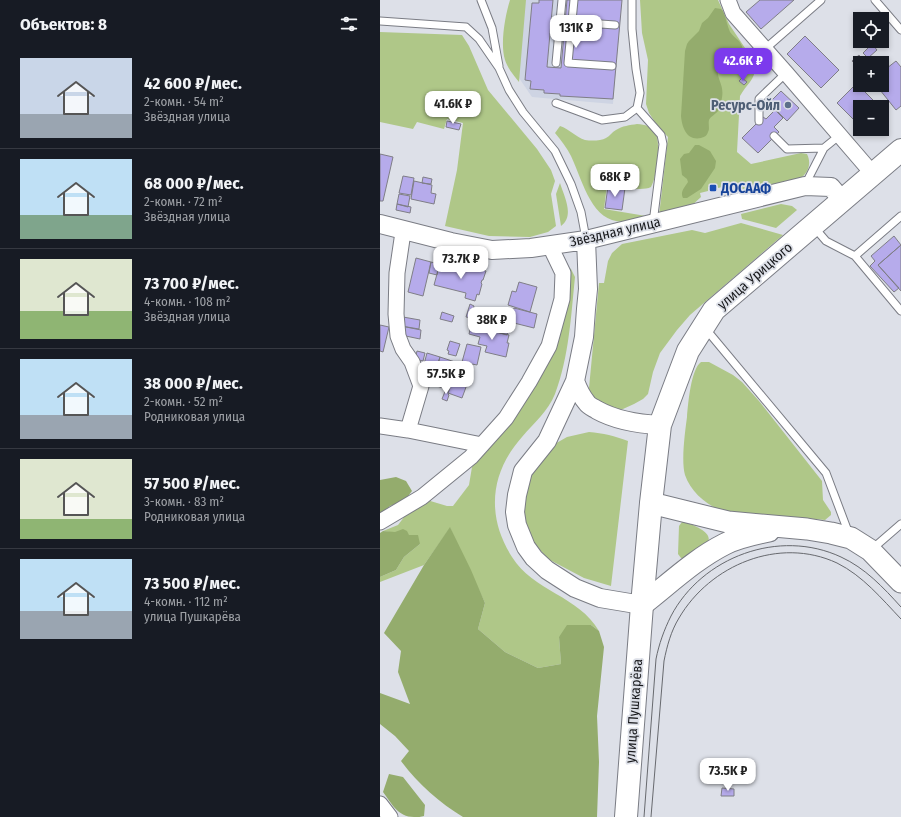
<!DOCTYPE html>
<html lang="ru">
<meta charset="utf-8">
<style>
:root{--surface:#171b24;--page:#20242c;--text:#f1f3f6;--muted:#9ea1a6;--line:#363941;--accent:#7c3aed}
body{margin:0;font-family:"Fira Sans Condensed",sans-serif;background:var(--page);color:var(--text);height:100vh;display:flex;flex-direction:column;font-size:15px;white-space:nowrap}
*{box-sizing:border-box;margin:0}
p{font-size:13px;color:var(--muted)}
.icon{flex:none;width:22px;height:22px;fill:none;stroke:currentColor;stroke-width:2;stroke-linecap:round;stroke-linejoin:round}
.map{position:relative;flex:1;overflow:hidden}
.panel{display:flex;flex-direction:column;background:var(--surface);width:380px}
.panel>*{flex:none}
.tools{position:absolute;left:473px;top:12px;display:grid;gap:8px}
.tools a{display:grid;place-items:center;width:36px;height:36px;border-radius:0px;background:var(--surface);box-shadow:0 2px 6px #0003;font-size:20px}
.price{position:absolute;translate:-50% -34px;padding:0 9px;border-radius:8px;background:#fff;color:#222;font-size:13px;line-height:26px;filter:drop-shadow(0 1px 2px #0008)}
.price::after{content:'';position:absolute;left:50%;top:24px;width:12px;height:9px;margin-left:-6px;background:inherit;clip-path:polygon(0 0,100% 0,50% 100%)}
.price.active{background:var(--accent);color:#fff}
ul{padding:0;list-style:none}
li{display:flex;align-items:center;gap:12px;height:100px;padding:0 20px}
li+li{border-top:1px solid var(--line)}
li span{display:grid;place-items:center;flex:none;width:112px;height:80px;border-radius:0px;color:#555}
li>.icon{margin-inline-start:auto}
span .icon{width:48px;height:48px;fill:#fffc;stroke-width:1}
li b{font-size:17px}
h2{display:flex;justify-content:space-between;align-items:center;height:48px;padding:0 20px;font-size:17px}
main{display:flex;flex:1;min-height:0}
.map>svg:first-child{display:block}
.built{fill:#ced4e3}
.green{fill:#afc788}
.forest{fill:#94ac6d}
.building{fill:#b6abeb;stroke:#7f7e86}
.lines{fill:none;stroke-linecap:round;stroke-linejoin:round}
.service-casing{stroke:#7a7c84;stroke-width:9}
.minor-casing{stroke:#7a7c84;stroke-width:17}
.tertiary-casing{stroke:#7a7c84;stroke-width:20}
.secondary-casing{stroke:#7a7c84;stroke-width:23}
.primary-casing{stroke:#7a7c84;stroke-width:24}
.service{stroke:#fff;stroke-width:7}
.minor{stroke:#fff;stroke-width:15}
.tertiary{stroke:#fff;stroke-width:18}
.secondary{stroke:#fff;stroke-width:21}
.primary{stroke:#fff;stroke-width:22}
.tram{stroke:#67696e;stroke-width:1}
.service-dot{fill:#5c6f8a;stroke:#dde0e8;stroke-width:1.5}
.transit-dot{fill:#1a4fb4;stroke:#dde0e8;stroke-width:1.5}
.labels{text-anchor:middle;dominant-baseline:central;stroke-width:3.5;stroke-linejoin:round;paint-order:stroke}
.service-label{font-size:14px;font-weight:bold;fill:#4e5e75;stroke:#dde0e8;text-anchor:end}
.transit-label{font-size:14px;font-weight:bold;fill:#164399;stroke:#dde0e8;text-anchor:start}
.street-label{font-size:14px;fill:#18191c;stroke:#dde0e8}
</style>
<main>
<section class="panel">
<h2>Объектов: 8<svg class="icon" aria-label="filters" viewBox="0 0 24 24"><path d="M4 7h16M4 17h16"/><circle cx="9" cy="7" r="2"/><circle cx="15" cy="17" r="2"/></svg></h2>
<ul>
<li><span style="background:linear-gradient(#c9d6e8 70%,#9aa5b1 0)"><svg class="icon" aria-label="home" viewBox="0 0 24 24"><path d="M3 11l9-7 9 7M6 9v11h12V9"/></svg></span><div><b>42 600 ₽/мес.</b><p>2-комн. · 54 m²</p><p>Звёздная улица</p></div></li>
<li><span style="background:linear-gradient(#bfe0f5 70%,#7fa58c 0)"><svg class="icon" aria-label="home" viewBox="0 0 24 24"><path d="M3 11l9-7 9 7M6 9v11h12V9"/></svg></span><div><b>68 000 ₽/мес.</b><p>2-комн. · 72 m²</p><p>Звёздная улица</p></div></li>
<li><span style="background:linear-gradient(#dfe7d0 65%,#8fb573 0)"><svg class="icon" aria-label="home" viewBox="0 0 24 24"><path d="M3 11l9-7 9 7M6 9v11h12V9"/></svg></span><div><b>73 700 ₽/мес.</b><p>4-комн. · 108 m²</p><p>Звёздная улица</p></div></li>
<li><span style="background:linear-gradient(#bfe0f5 70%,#9aa5b1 0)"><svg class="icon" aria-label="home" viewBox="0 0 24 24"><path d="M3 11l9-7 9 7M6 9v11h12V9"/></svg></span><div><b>38 000 ₽/мес.</b><p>2-комн. · 52 m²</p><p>Родниковая улица</p></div></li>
<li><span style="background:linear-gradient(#dfe7d0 75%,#8fb573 0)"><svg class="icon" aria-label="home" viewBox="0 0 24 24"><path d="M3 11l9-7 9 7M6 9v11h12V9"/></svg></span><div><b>57 500 ₽/мес.</b><p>3-комн. · 83 m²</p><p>Родниковая улица</p></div></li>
<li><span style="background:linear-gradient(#bfe0f5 65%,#9aa5b1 0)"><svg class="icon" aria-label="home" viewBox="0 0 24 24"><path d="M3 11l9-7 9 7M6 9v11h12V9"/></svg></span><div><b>73 500 ₽/мес.</b><p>4-комн. · 112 m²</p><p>улица Пушкарёва</p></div></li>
</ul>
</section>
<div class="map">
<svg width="521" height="817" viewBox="0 0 521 817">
<rect width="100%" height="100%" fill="#dde0e8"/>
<path class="built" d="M143,0H242L233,104L152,97L137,75Z"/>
<path class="green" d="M130,0H146L139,82C134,76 128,69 125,60C120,44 125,16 130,0Z
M260,0H338L349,24L375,63C377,79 367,83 360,96L357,152L371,164L421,153L427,154C432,164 428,174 419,179L379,189H349L347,186L338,188L337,185L328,187V191L320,193L321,197L309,208L279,216L288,137L279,128L269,113L266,104L268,60L262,33Z
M0,32L82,35L89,46L108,90L157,149L171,170L175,181L171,194L176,226L168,232L150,237L109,236L65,226L77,170L83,123L67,119L64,129L37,122L33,129L0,122Z
M257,124C281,125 279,144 277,162C276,171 275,179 271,187C261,192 239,186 227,185L224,209L266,216C215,238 207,191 191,156C187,148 181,140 175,133L180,126C189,129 196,137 205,140C211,141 221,141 226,138C230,136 232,132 236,130C242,126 250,125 257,124Z
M180,183C184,196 195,216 181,226L176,194Z
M401,204L412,206L417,210L396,228L362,219L361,214Z
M361,223L403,235L310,315L297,330L280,353L273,372L268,394L263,399L254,404L243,409L233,411L210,396L209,388L219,283H224L228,261L232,253L242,244L312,230L325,233Z
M183,264L191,269L195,277C191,316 189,357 175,394C168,411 154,423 142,437C110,473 106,516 132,557C153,591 199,596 219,631L211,625L179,637L181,664L158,668L125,652L98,629L105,603L70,528L44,565L0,582V577L16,570L24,557L40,544L29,535L3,531L18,525L28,512L47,500L67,506H73L89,485L92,467L116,441L130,423L174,348L182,327L185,308Z
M321,362H329L353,375L362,382L379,401L442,481L443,500L451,512V515L445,520C423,518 402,517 381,515C367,514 351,515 338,509C324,503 310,490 305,475C301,461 305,432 307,417C308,404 311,369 321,362Z
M209,432C223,433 235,436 248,441L231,586L204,578L168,559L155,544L145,523L143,510L150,472L173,445L187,437Z
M302,522C308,522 326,530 328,536C329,539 329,539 328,542L303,558H301L298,554L299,526Z"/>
<path class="forest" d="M335,8L341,9L343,11C346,18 347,25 350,32C353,36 356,38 359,41C364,48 368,62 358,66C350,69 345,61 338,67C336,82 346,84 341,102C341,104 340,108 338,111C336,114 331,116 329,120C328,124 330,129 328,132C327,136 324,137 321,138C307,141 302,128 301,116L305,51L307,44L309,41L319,31L322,23L328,18Z
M315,145H319L330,151L336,161L335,168L321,189L307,198H303C300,192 304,188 308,182L307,179L302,175L300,159L304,154L309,153Z
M16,477L26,481L32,491L25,500L10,506L0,514V480Z
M70,527L91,570L105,603L98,629L125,652L158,668L181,664L179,637L187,625H211L219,631L224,647L217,716L219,762L217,817H83C60,803 37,783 21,761L29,751L15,736L0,724V693L30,704L18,672L21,651L4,633L44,565Z
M23,529L27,531L29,535H38L40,544L24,557L16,570L0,577V533L3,531L15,532Z
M9,774L23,777L45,805L44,816C41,817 38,817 34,817C18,817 12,804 3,792Z"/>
<path class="building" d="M159,0H173L167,67L181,68L187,0H242L233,99L180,96V94L164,93V90L150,89L151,81L145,80L152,3H159Z
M380,0H414L381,29L366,12Z
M425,36L459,70L441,88L407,54Z
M492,44L497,50L488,58L483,53Z
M479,55L485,62L480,63L478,67L472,61Z
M502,58L508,65L502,70V63H496Z
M516,61L521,67V106L516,110L496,85H502V72Z
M362,78L367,82L364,85L359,81Z
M480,80V85H485L482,89L500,107L501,106L508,113L502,119V107H480V126L457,103Z
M401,91L419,108L407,121L389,103Z
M395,110L403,118L394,127L399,132L378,153L362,138L383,117L386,119Z
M67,121L81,124L79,130L66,127Z
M0,154L13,157L3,201H0Z
M23,176L34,178L31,195L19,193Z
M43,177L52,179L51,184L42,183Z
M34,181L52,185L51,193L56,194L54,204L31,199Z
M228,186L245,188L242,210L225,208Z
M19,194L30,196L28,207L17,204Z
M17,204L31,207L30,213L16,210Z
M514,236L521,245L498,265L519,288L514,292L490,266L495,261L491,256Z
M521,245V291L498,265Z
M36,258L51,262L43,296L28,292Z
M51,262L59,264L57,275L49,273Z
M60,263L91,271L92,267L106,271L103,280H102L101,283L102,284L99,295L97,294L95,301L85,298L86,293L54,285Z
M139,282L157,287L150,312L128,305L132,291L136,292Z
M90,304L94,306L91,318L86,317Z
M134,308L157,314L154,328L130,322Z
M124,309L133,312L131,318L123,316Z
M62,312L74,316L72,322L60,319Z
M93,314L105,318L103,326L90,323Z
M23,317L40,320L39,329L21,326Z
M0,325L9,327L3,352L0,351Z
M21,326L41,330L40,339L21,335Z
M91,326L129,335L127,343H129L126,357L105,352L107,346L98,344L100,337L89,334Z
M113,327L128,330L127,335L112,331Z
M70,341L80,344L76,356L68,354L69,351L67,350Z
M87,344L101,347L97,365L82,362Z
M37,351L45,353L43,361L35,359Z
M47,353L60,357L55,372L43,368Z
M60,357L75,362L71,376L56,371Z
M50,372L64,376V374L71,377L67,389L46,383Z
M75,374L89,379L82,398L68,393Z
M66,389L69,390L68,394L69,395L67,401L62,399Z
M342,788L354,789V796H341Z"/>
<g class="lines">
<g class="service-casing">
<path id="service" d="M101,0L112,28L119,66
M194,0L188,63L232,66
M252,0V29L256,69L260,93L257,108L281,135L283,144L273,223
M495,0L521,30
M0,21L86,27L99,39L119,68L129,90L143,112L175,151L191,184L201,212L206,239
M192,22L235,25
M385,49L441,0
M176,63L182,0
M176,103L222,120L245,117L257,108
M379,121V99L406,73
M394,136L407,149L444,148
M425,185L444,148L460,135
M434,227L446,241L475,256L521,311
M475,256L521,216
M325,328L446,473L469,534
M491,550L521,524"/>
</g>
<g class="minor-casing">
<path id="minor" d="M348,0L353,13L406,73L493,174
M25,231L22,239L17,273L16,314L18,336L23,349L32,362L41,386L28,430
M0,426L28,430L102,445
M0,522L42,497L91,457L126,418L149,382L169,346L182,299L183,273L170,246
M0,804L10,817"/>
</g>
<g class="tertiary-casing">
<path id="tertiary" d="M0,224L71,242L112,250L151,248L206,240L425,186L451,187L462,200
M206,240L208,289L206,309L204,337L195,381L167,441L143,471L137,495L135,512L137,525L146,547L154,558L167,570L195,588L220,598L262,605
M195,381C198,389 201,396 207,403C209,406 214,408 217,410C237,421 258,424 280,425"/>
</g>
<g class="secondary-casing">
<path id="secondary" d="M271,503L348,522L427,529L451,533L471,538L490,550L521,582
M262,605C289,584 315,559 345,544C359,537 374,534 389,531"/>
</g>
<g class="primary-casing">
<path id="primary" d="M246,817L262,605L271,503L280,425L308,351L334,310L521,150"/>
</g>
<use href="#service" class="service"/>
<use href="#minor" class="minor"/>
<use href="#tertiary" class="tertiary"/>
<use href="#secondary" class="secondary"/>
<use href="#primary" class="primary"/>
<path class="tram" d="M264,817L276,659C279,644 284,630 291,616C322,557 399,528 461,557C485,568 503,587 521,607
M271,817L284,661C287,646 291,631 299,618C330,565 399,536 457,563C483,576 501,598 521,619"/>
</g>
<circle class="service-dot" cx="408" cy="105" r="4"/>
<rect class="transit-dot" x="329" y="184" width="8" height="8" rx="2"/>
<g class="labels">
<g class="service-label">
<text x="400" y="105">Ресурс-Ойл</text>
</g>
<g class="transit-label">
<text x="341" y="188">ДОСААФ</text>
</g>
<g class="street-label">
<text transform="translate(235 232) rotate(-13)">Звёздная улица</text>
<text transform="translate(375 276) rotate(-41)">улица Урицкого</text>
<text transform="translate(254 711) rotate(-86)">улица Пушкарёва</text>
</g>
</g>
</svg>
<div class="tools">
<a><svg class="icon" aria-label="locate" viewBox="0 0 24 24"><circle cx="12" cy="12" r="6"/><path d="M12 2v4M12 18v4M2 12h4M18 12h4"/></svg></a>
<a>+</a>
<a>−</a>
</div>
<b class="price" style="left:196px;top:49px">131K ₽</b>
<b class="price active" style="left:363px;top:82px">42.6K ₽</b>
<b class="price" style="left:73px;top:125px">41.6K ₽</b>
<b class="price" style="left:235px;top:198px">68K ₽</b>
<b class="price" style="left:81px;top:280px">73.7K ₽</b>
<b class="price" style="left:112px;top:341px">38K ₽</b>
<b class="price" style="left:66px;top:395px">57.5K ₽</b>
<b class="price" style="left:348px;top:792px">73.5K ₽</b>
</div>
</main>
